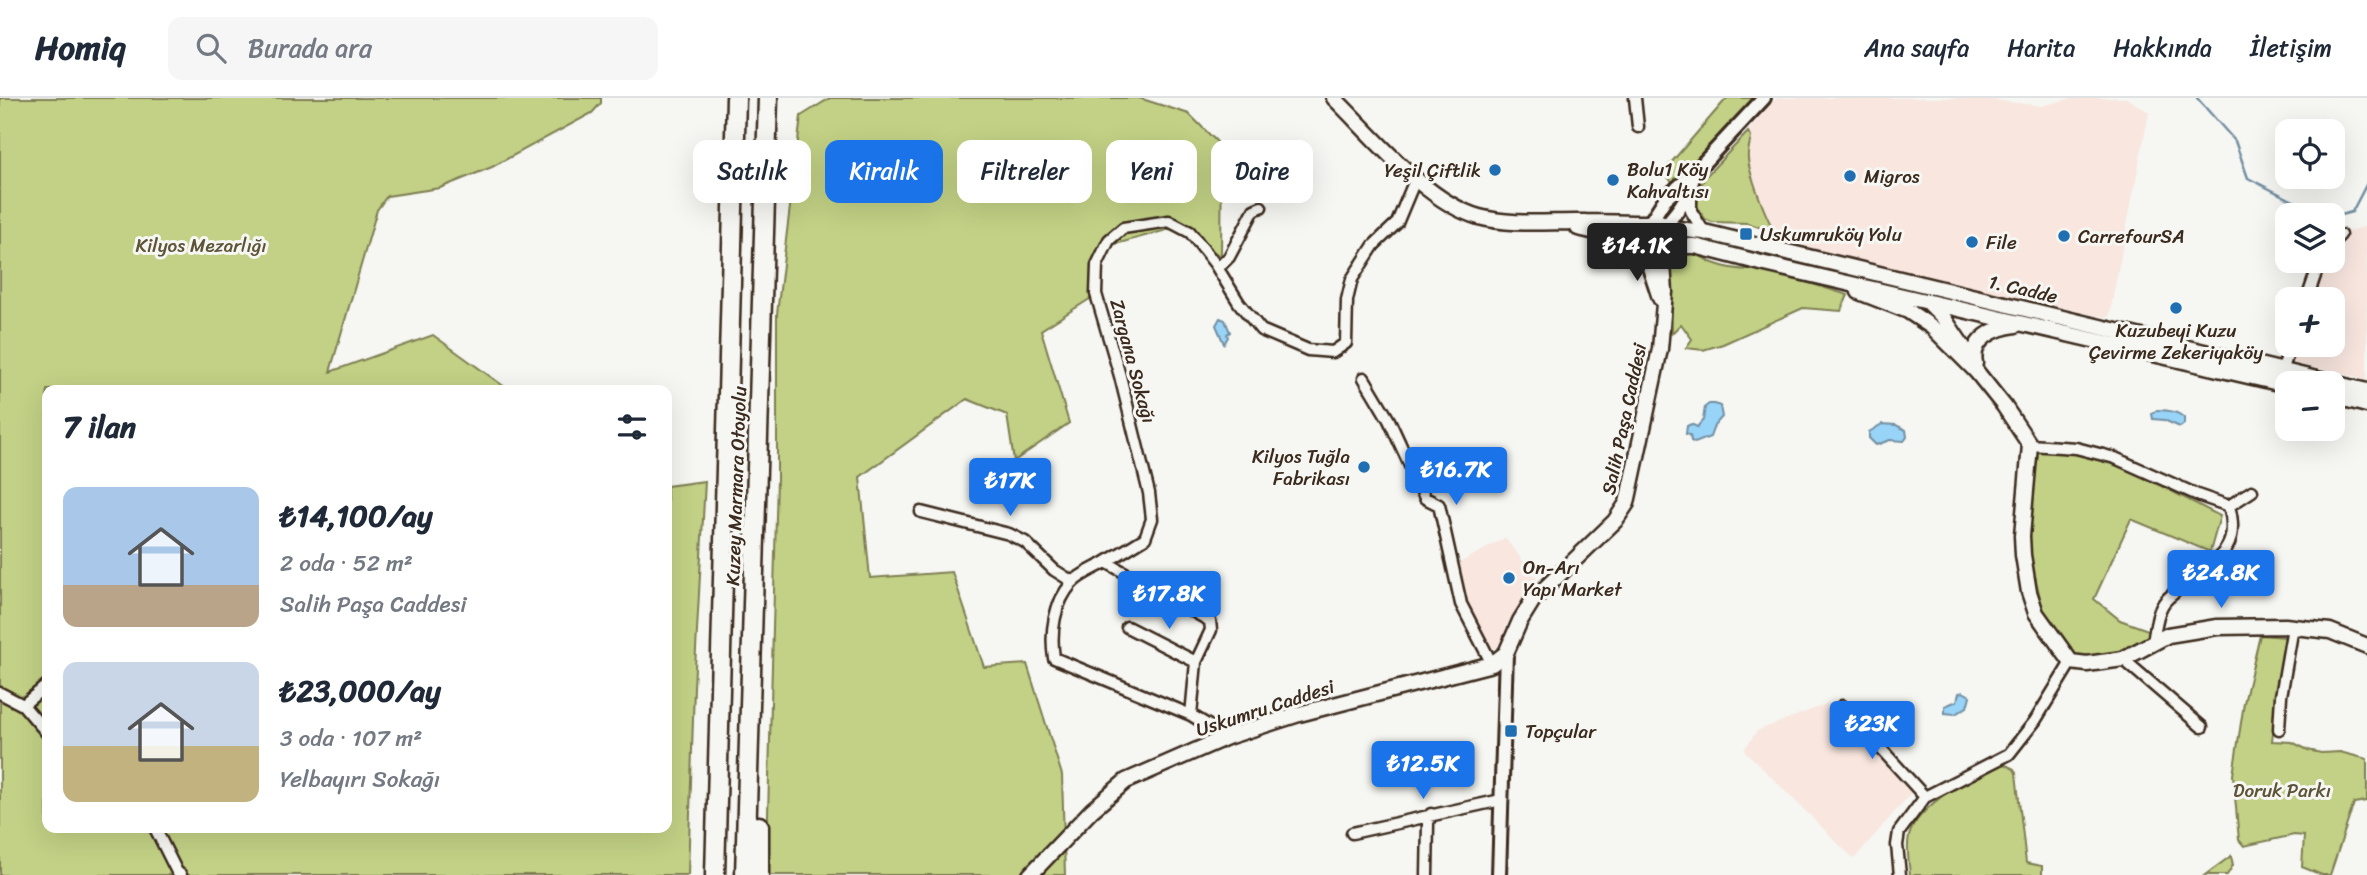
<!DOCTYPE html>
<html lang="tr">
<meta charset="utf-8">
<style>
:root{--surface:#fff;--page:#f6f6f7;--text:#1f2937;--muted:#747a83;--line:#e0e1e3;--accent:#1a73e8}
body{margin:0;font-family:Sriracha,sans-serif;background:var(--page);color:var(--text);height:100vh;display:flex;flex-direction:column;font-size:26px;white-space:nowrap}
*{box-sizing:border-box;margin:0}
p{font-size:23px;color:var(--muted)}
.icon{flex:none;width:38px;height:38px;fill:none;stroke:currentColor;stroke-width:2;stroke-linecap:round;stroke-linejoin:round}
.map{position:relative;flex:1;overflow:hidden}
.details{position:absolute;left:42px;top:287px;width:630px;height:448px;display:flex;flex-direction:column;background:var(--surface);border-radius:14px;box-shadow:0 7px 28px #0002}
.details>*{flex:none}
.banner{position:absolute;left:693px;top:42px;width:665px;height:63px;display:flex;gap:14px}
.tools{position:absolute;left:2275px;top:21px;display:grid;gap:14px}
.tools a{display:grid;place-items:center;width:70px;height:70px;border-radius:14px;background:var(--surface);box-shadow:0 7px 28px #0002;font-size:35px}
.price{position:absolute;translate:-50% -60px;padding:0 16px;border-radius:7px;background:var(--accent);color:#fff;font-size:23px;line-height:46px;filter:drop-shadow(0 2px 4px #0008)}
.price::after{content:'';position:absolute;left:50%;top:42px;width:21px;height:16px;margin-left:-10px;background:inherit;clip-path:polygon(0 0,100% 0,50% 100%)}
.price.selected{background:#222;color:#fff}
ul{padding:0;list-style:none}
li{display:flex;align-items:center;gap:21px;height:175px;padding:0 21px}
li span{display:grid;place-items:center;flex:none;width:196px;height:140px;border-radius:14px;color:#555}
li>.icon{margin-inline-start:auto}
span .icon{width:84px;height:84px;fill:#fffc;stroke-width:1}
li b{font-size:30px}
h2{display:flex;justify-content:space-between;align-items:center;height:84px;padding:0 21px;font-size:30px}
.pill{padding:0 24px;border-radius:14px;background:var(--surface);box-shadow:0 7px 28px #0002;font-size:24px;line-height:63px}
.pill.selected{background:var(--accent);color:#fff}
header{display:flex;align-items:center;gap:42px;box-sizing:border-box;height:98px;padding:0 35px;background:var(--surface);border-bottom:2px solid var(--line)}
header strong{font-size:33px}
nav{display:flex;gap:38px;margin-inline-start:auto;font-size:24px}
.search{width:490px;height:63px;background:var(--page);display:flex;align-items:center;gap:18px;box-sizing:border-box;padding:0 24px;border-radius:14px;color:var(--muted);font-size:26px}
.map>svg:first-child{display:block}
.built{fill:#f8e6df}
.green{fill:#c2d185;stroke:#7e7e52;stroke-width:2}
.water{fill:#98d3f8;stroke:#738fa1;stroke-width:2}
.lines{fill:none;stroke-linecap:round;stroke-linejoin:round}
.stream{stroke:#738fa1;stroke-width:2.5}
.minor-casing{stroke:#3b2a1e;stroke-width:15}
.tertiary-casing{stroke:#3b2a1e;stroke-width:18}
.secondary-casing{stroke:#3b2a1e;stroke-width:19}
.primary-casing{stroke:#3b2a1e;stroke-width:19}
.motorway-casing{stroke:#3b2a1e;stroke-width:23}
.minor{stroke:#f6f6f2;stroke-width:10}
.tertiary{stroke:#f6f6f2;stroke-width:12}
.secondary{stroke:#f6f6f2;stroke-width:14}
.primary{stroke:#f6f6f2;stroke-width:14}
.motorway{stroke:#f6f6f2;stroke-width:18}
.poi-dot{fill:#1f6fb2;stroke:#f6f6f2;stroke-width:2.5}
.labels{text-anchor:middle;dominant-baseline:central;stroke-width:6;stroke-linejoin:round;paint-order:stroke}
.poi-label{font-size:19px;fill:#3b2a1e;stroke:#f6f6f2;text-anchor:start}
.park-label{font-size:19px;fill:#5d5438;stroke:#f6f6f2}
.street-label{font-size:19px;fill:#3b2a1e;stroke:#f6f6f2}
</style>
<header>
<strong>Homiq</strong>
<div class="search"><svg class="icon" aria-label="search" viewBox="0 0 24 24"><circle cx="10" cy="10" r="6"/><path d="M15 15l6 6"/></svg>Burada ara</div>
<nav><a>Ana sayfa</a><a>Harita</a><a>Hakkında</a><a>İletişim</a></nav>
</header>
<div class="map">
<svg width="2367" height="777" viewBox="0 0 2367 777">
<rect width="100%" height="100%" fill="#f6f6f2"/>
<filter id="ink" filterUnits="userSpaceOnUse"><feTurbulence type="fractalNoise" baseFrequency=".0143" numOctaves="2"/><feDisplacementMap in="SourceGraphic" scale="14" xChannelSelector="R" yChannelSelector="G"/><feConvolveMatrix kernelMatrix="1 2 1 2 8 2 1 2 1" color-interpolation-filters="sRGB"/></filter>
<g filter="url(#ink)">
<path class="built" d="M1777,0H1977L2041,8L2074,0H2126L2149,14L2109,219L2098,218L1892,170L1818,152L1778,138L1771,131L1764,114L1747,60L1751,39L1748,34L1760,17Z
M2367,128V281L2290,265L2296,247H2333V201H2311L2318,180L2329,163H2333V156L2346,134Z
M1505,440L1537,481L1505,529L1507,534L1495,551L1482,539L1465,503L1456,467Z
M1829,605L1911,695L1854,761L1744,652L1757,633Z"/>
<path class="green" d="M0,0H601V5L592,15L492,69L440,90L387,98L377,112L330,274L433,237L509,292H47V730H667V388L705,383L694,589L688,777H0Z
M830,0H1139L1189,16L1222,49L1221,158L1174,130L1101,150L1096,197L1041,232L1069,325L1014,363L1007,317L967,301L860,379L870,480L952,474L984,569L1027,566L1062,677L1065,777H769L768,717L777,381V216L801,18Z
M1727,0H1756L1675,87L1663,74Z
M1748,34L1751,39C1750,45 1747,54 1748,61C1749,74 1768,128 1777,135L1747,125L1712,124L1705,121L1697,108L1698,93L1706,78Z
M1693,155C1701,157 1705,162 1713,165C1729,171 1747,173 1764,171L1848,197L1841,213L1803,210L1723,246L1703,252L1686,250L1692,241L1681,226L1672,235C1672,223 1672,212 1671,200C1670,180 1668,160 1693,155Z
M2035,353L2076,354L2113,363L2220,418L2210,454L2131,421L2094,501L2120,522L2151,533C2139,559 2104,559 2079,560L2044,518L2027,442Z
M2260,537L2285,539L2272,643L2292,644L2308,652L2321,655L2340,654L2367,661V703L2354,705L2330,777H2322L2302,769L2304,738L2294,737L2244,748L2239,742L2233,677L2244,605Z
M2004,666L2014,671L2016,675L2026,765L2042,768V777H1910C1909,765 1906,750 1909,738C1916,709 1976,672 2004,666Z
M2231,758L2233,767L2227,777H2205Z"/>
<path class="water" d="M1220,220L1225,222L1230,234L1227,236L1228,239L1224,246L1216,227Z
M1709,306H1715L1720,308L1722,319L1714,328L1710,339L1695,345L1691,343L1690,337L1686,336L1687,328L1691,326L1697,329L1703,322L1705,309Z
M2157,312C2166,312 2178,313 2184,320V326L2180,329L2164,322L2153,321L2152,316Z
M1882,326L1896,327L1906,332L1907,339L1904,343L1890,342L1876,347L1869,340V334Z
M1963,594L1970,598L1967,609L1955,616L1945,615V608L1957,603L1959,595Z"/>
<g class="lines">
<path class="stream" d="M2197,0L2235,43L2248,80L2321,117
M2333,119L2352,114L2367,85"/>
<g class="minor-casing">
<path id="minor" d="M1635,0L1638,29
M1691,93V113L1704,134
M2333,144L2340,137
M1218,170L1229,159L1254,112L1261,109
M2307,201L2320,163
M2282,273L2291,247
M1364,280L1389,322L1425,400L1439,407L1461,506L1492,566
M2030,347L2076,350L2115,360L2200,398L2229,408C2244,463 2202,464 2173,496C2169,499 2164,504 2162,508C2156,518 2155,534 2153,545
M2229,408L2252,393
M921,414L1009,436L1025,444L1054,472L1073,484
M1106,464L1145,440L1152,421L1149,395L1120,278L1096,196L1097,167L1109,142L1123,130L1169,123L1190,134L1215,166L1239,205L1261,232L1308,252L1333,254L1346,245L1347,202L1352,181L1374,147L1397,125L1415,82
M1127,529L1196,564
M2123,561L2202,629
M0,595L23,607L47,635
M23,607L47,587
M1842,608L1925,699
M1191,617L1196,564L1211,532L1210,523L1106,464C1096,470 1080,476 1072,485C1054,505 1050,534 1054,560L1191,617L1227,639
M2279,631L2281,598L2293,529
M155,730L177,774L181,777
M1352,735L1501,702
M1427,777L1428,725L1431,716
M1900,777L1897,747L1899,734L1925,699L2009,656L2035,623L2071,564"/>
</g>
<g class="tertiary-casing">
<path id="tertiary" d="M1651,123L1665,101L1694,75L1764,0
M1666,126C1681,110 1690,96 1694,75
M1499,777L1506,555"/>
</g>
<g class="secondary-casing">
<path id="secondary" d="M1643,148L1660,200
M1976,273L2004,308L2030,347L2022,438L2023,457L2029,494L2036,515L2071,564L2087,566L2123,561L2168,537L2217,529L2285,528L2330,533L2367,548
M1030,777L1092,712L1126,683L1227,639L1299,616L1492,566L1506,555L1520,523L1533,502L1615,423L1627,405L1660,251L1665,194L1662,152"/>
</g>
<g class="primary-casing">
<path id="primary" d="M1334,0C1373,38 1426,104 1479,119C1513,128 1552,123 1586,124C1606,124 1626,125 1646,125L1656,123L1666,126L1671,135C1667,170 1622,148 1646,125
M1578,130L1640,144
M1669,130L1704,134L2367,293
M1666,148H1695L1765,166L2287,287
M1859,194L1908,213L1932,229L1976,273
M1927,203L1943,219L1970,259
M1975,265C1970,241 1996,229 2016,227
M2333,298L2367,307"/>
</g>
<g class="motorway-casing">
<path id="motorway" d="M759,728V777
M715,777L736,0
M745,777L768,0"/>
</g>
<use href="#minor" class="minor"/>
<use href="#tertiary" class="tertiary"/>
<use href="#secondary" class="secondary"/>
<use href="#primary" class="primary"/>
<use href="#motorway" class="motorway"/>
</g>
</g>
<g class="poi-dot">
<circle cx="1495" cy="72" r="7"/>
<circle cx="1850" cy="78" r="7"/>
<circle cx="1613" cy="82" r="7"/>
<rect x="1739" y="129" width="14" height="14" rx="3.5"/>
<circle cx="2064" cy="138" r="7"/>
<circle cx="1972" cy="144" r="7"/>
<circle cx="2176" cy="210" r="7"/>
<circle cx="1364" cy="369" r="7"/>
<circle cx="1509" cy="480" r="7"/>
<rect x="1504" y="626" width="14" height="14" rx="3.5"/>
</g>
<g class="labels">
<g class="poi-label">
<text x="1627" y="71">Bolu1 Köy<tspan x="1627" dy="22">Kahvaltısı</tspan></text>
<text x="1481" y="72" text-anchor="end">Yeşil Çiftlik</text>
<text x="1864" y="78">Migros</text>
<text x="1760" y="136">Uskumruköy Yolu</text>
<text x="2078" y="138">CarrefourSA</text>
<text x="1986" y="144">File</text>
<text x="2176" y="232" text-anchor="middle">Kuzubeyi Kuzu<tspan x="2176" dy="22">Çevirme Zekeriyaköy</tspan></text>
<text x="1350" y="358" text-anchor="end">Kilyos Tuğla<tspan x="1350" dy="22">Fabrikası</tspan></text>
<text x="1523" y="469">On-Arı<tspan x="1523" dy="22">Yapı Market</tspan></text>
<text x="1525" y="633">Topçular</text>
</g>
<g class="park-label">
<text x="201" y="147">Kilyos Mezarlığı</text>
<text x="2282" y="692">Doruk Parkı</text>
</g>
<g class="street-label">
<text transform="translate(2023 191) rotate(13)">1. Cadde</text>
<text transform="translate(1133 263) rotate(75)">Zargana Sokağı</text>
<text transform="translate(1624 321) rotate(-78)">Salih Paşa Caddesi</text>
<text transform="translate(736 388) rotate(-88)">Kuzey Marmara Otoyolu</text>
<text transform="translate(1265 610) rotate(-18)">Uskumru Caddesi</text>
</g>
</g>
</svg>
<div class="tools">
<a><svg class="icon" aria-label="locate" viewBox="0 0 24 24"><circle cx="12" cy="12" r="6"/><path d="M12 2v4M12 18v4M2 12h4M18 12h4"/></svg></a>
<a><svg class="icon" aria-label="layers" viewBox="0 0 24 24"><path d="M12 4l9 5-9 5-9-5zM3 14l9 5 9-5"/></svg></a>
<a>+</a>
<a>−</a>
</div>
<b class="price selected" style="left:1637px;top:185px">₺14.1K</b>
<b class="price" style="left:1456px;top:409px">₺16.7K</b>
<b class="price" style="left:1010px;top:420px">₺17K</b>
<b class="price" style="left:2221px;top:512px">₺24.8K</b>
<b class="price" style="left:1169px;top:533px">₺17.8K</b>
<b class="price" style="left:1872px;top:663px">₺23K</b>
<b class="price" style="left:1423px;top:703px">₺12.5K</b>
<div class="banner">
<a class="pill">Satılık</a>
<a class="pill selected">Kiralık</a>
<a class="pill">Filtreler</a>
<a class="pill">Yeni</a>
<a class="pill">Daire</a>
</div>
<section class="details">
<h2>7 ilan<svg class="icon" aria-label="filters" viewBox="0 0 24 24"><path d="M4 7h16M4 17h16"/><circle cx="9" cy="7" r="2"/><circle cx="15" cy="17" r="2"/></svg></h2>
<ul>
<li><span style="background:linear-gradient(#a9c7e8 70%,#b9a48a 0)"><svg class="icon" aria-label="home" viewBox="0 0 24 24"><path d="M3 11l9-7 9 7M6 9v11h12V9"/></svg></span><div><b>₺14,100/ay</b><p>2 oda · 52 m²</p><p>Salih Paşa Caddesi</p></div></li>
<li><span style="background:linear-gradient(#c9d6e8 60%,#c2b280 0)"><svg class="icon" aria-label="home" viewBox="0 0 24 24"><path d="M3 11l9-7 9 7M6 9v11h12V9"/></svg></span><div><b>₺23,000/ay</b><p>3 oda · 107 m²</p><p>Yelbayırı Sokağı</p></div></li>
</ul>
</section>
</div>
